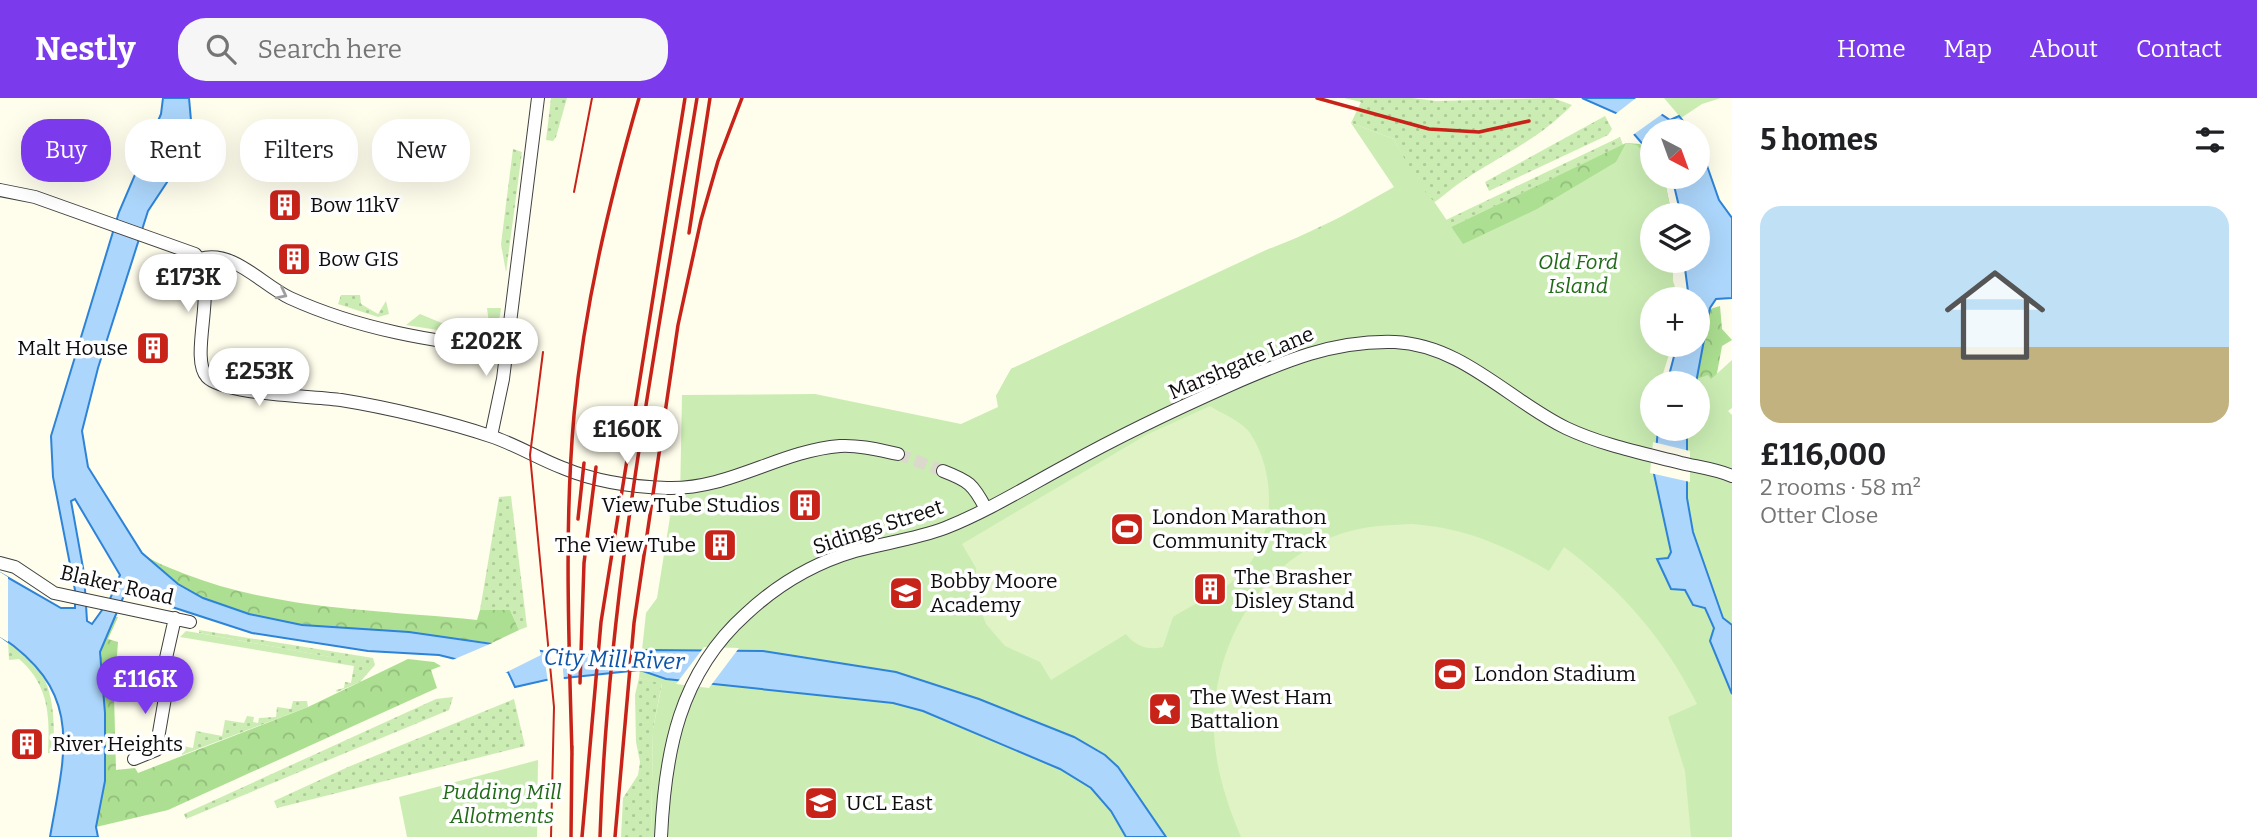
<!DOCTYPE html>
<meta charset="utf-8">
<style>
:root{--surface:#fff;--page:#f6f6f6;--text:#202124;--muted:#757577;--accent:#7c3aed}
body{margin:0;font-family:Bitter,serif;background:var(--page);color:var(--text);height:100vh;display:flex;flex-direction:column;font-size:26px;white-space:nowrap}
*{box-sizing:border-box;margin:0}
p{font-size:23px;color:var(--muted)}
.icon{flex:none;width:38px;height:38px;fill:none;stroke:currentColor;stroke-width:2;stroke-linecap:round;stroke-linejoin:round}
.map{position:relative;flex:1;overflow:hidden}
.panel{display:flex;flex-direction:column;background:var(--surface);width:525px}
.panel>*{flex:none}
.banner{position:absolute;left:21px;top:21px;width:665px;height:63px;display:flex;gap:14px}
.needle{width:46px;rotate:139deg}
.fabs{position:absolute;left:1640px;top:21px;display:grid;gap:14px}
.fabs a{display:grid;place-items:center;width:70px;height:70px;border-radius:50%;background:var(--surface);box-shadow:0 7px 28px #0002;font-size:35px}
.price{position:absolute;translate:-50% -60px;padding:0 16px;border-radius:24px;background:#fff;color:#222;font-size:23px;line-height:46px;filter:drop-shadow(0 2px 4px #0008)}
.price::after{content:'';position:absolute;left:50%;top:42px;width:21px;height:16px;margin-left:-10px;background:inherit;clip-path:polygon(0 0,100% 0,50% 100%)}
.price.current{background:var(--accent);color:#fff}
ul{padding:0;list-style:none}
li{display:grid;align-content:center;gap:14px;height:371px;padding:0 28px}
li span{display:grid;place-items:center;height:217px;border-radius:21px;color:#555}
li>.icon{margin-inline-start:auto}
span .icon{width:126px;height:126px;fill:#fffc;stroke-width:1}
li b{font-size:30px}
h2{display:flex;justify-content:space-between;align-items:center;height:84px;padding:0 28px;font-size:30px}
.chip{padding:0 24px;border-radius:28px;background:var(--surface);box-shadow:0 7px 28px #0002;font-size:24px;line-height:63px}
.chip.current{background:var(--accent);color:#fff}
header{display:flex;align-items:center;gap:42px;box-sizing:border-box;height:98px;padding:0 35px;background:var(--accent);color:#fff}
header strong{font-size:33px}
nav{display:flex;gap:38px;margin-inline-start:auto;font-size:24px}
.search{width:490px;height:63px;background:var(--page);display:flex;align-items:center;gap:18px;box-sizing:border-box;padding:0 24px;border-radius:28px;color:var(--muted);font-size:26px}
main{display:flex;flex:1;min-height:0}
.map>svg:first-child{display:block}
.grass{fill:url(#grass-dots)}
.forest{fill:url(#forest-crowns)}
.park{fill:#cbedb3}
.pitch{fill:#dff3c5}
.water{fill:#acd6fb;stroke:#2d83d8;stroke-width:2;fill-rule:evenodd}
.pier{fill:#fffdec}
.lines{fill:none;stroke-linecap:round;stroke-linejoin:round}
.minor-tunnel{stroke:#dbd9cb;stroke-width:12;stroke-dasharray:12 6;stroke-linecap:butt}
.minor-casing{stroke:#404040;stroke-width:14}
.minor{stroke:#fff;stroke-width:12}
.tram{stroke:#c82319;stroke-width:2}
.rail{stroke:#c82319;stroke-width:3.5}
.oneway{stroke:#9e9e9e}
.labels{text-anchor:middle;dominant-baseline:central;stroke-width:7;stroke-linejoin:round;paint-order:stroke}
.poi-label{font-size:21px;fill:#0d0d0d;stroke:#fff;text-anchor:start}
.park-label{font-size:21px;font-style:italic;fill:#206a18;stroke:#fff}
.street-label{font-size:21px;fill:#0d0d0d;stroke:#fff}
.water-label{font-size:23px;font-style:italic;fill:#0c54a9;stroke:#fff}
</style>
<header>
<strong>Nestly</strong>
<div class="search"><svg class="icon" aria-label="search" viewBox="0 0 24 24"><circle cx="10" cy="10" r="6"/><path d="M15 15l6 6"/></svg>Search here</div>
<nav><a>Home</a><a>Map</a><a>About</a><a>Contact</a></nav>
</header>
<main>
<div class="map">
<svg width="1732" height="739" viewBox="0 0 1732 739">
<defs>
<pattern id="grass-dots" width="8" height="8" patternUnits="userSpaceOnUse" patternTransform="scale(1.75)"><rect width="8" height="8" fill="#cbedb3"/><path d="M2 2h.1M6 6h.1" fill="none" stroke="#adca99" stroke-width="1.8" stroke-linecap="round"/></pattern>
<pattern id="forest-crowns" width="20" height="18" patternUnits="userSpaceOnUse" patternTransform="scale(1.75)"><rect width="20" height="18" fill="#acdf91"/><path d="M2 6a3 3 0 1 1 6 0M12 15a3 3 0 1 1 6 0" fill="none" stroke="#93be7c"/></pattern>
</defs>
<rect width="100%" height="100%" fill="#fffdec"/>
<path class="grass" d="M551,0H567L556,39L553,43L546,42Z
M1344,0H1412L1436,3L1553,0L1572,7C1534,46 1495,59 1454,89C1444,97 1434,105 1423,112L996,298L1011,271C1146,208 1282,149 1415,83L1394,41L1351,25L1361,4Z
M1605,18L1612,31L1608,37L1489,93L1485,84Z
M1620,39L1623,47L1430,139L1427,131Z
M513,51L522,54L506,174L501,146Z
M341,197H360L361,206L378,216L386,203L389,216L378,219L338,206Z
M511,398L527,529L519,532L510,512H480L499,399Z
M199,532L373,560L375,567L360,584L337,594L336,592L344,590L345,584L351,585L354,568L335,565V560L199,535Z
M8,544C53,568 56,610 53,655H48C50,618 49,587 19,561L9,562Z
M639,580L662,585L653,631L651,739H621L623,700L638,677L640,664L636,644L635,597Z
M453,599L449,612L186,721L184,716L436,601Z
M514,601L525,648L277,710L274,703L348,669Z
M293,603H307L308,609L182,657V648L193,650L196,633L222,638L225,622L244,625L247,618L254,619L253,624L258,625L259,620L276,619L277,609L291,611Z"/>
<path class="forest" d="M1626,45L1640,46L1651,55L1652,79H1664L1672,117L1642,82L1490,160L1430,139Z
M1720,208L1722,231L1732,242L1722,248L1713,297L1698,331L1696,285L1710,211Z
M142,455C155,465 170,470 185,476C277,512 379,512 477,522L480,512H510L519,532L492,545C381,529 223,546 142,455Z
M115,519H118L108,541L118,544L114,597L116,672L135,670L138,675L308,609L408,561L434,564L441,568L431,572L437,590L168,712L96,729L105,683V615L100,554Z"/>
<path class="park" d="M1664,0H1721L1702,6L1681,20Z
M1351,25L1394,41L1416,83L1435,105L1463,146L1537,111L1616,64L1626,45L1637,47L1652,65V79L1664,81L1672,117H1652V163H1673V183L1679,201H1652V247H1672L1660,285H1652V331H1698L1696,281L1708,277L1711,281L1732,262V310L1728,313L1732,317V739H651L653,631L662,586L639,580L646,515L657,500L670,419L667,412L670,401L680,402L682,297L815,296L961,326L998,309L996,298L1011,271L1266,152L1319,131L1394,89Z
M487,210H501C498,242 480,237 455,235L463,227L489,225Z
M420,216L444,226V233L406,227Z
M186,533L204,536L336,560L335,565L180,539Z
M538,662L537,739H407L399,699Z"/>
<path class="pitch" d="M1210,308C1221,315 1243,324 1250,335C1278,377 1276,444 1238,479C1220,495 1193,506 1173,519L1163,549C1149,553 1135,548 1126,536L1051,582L1040,564L1005,548L986,526L976,499V470L962,446L1146,337Z
M1412,426C1465,430 1504,447 1549,473L1564,449C1621,491 1666,543 1697,606L1668,619L1685,673L1691,739H1241C1227,706 1216,672 1214,636C1210,545 1266,450 1359,431C1376,427 1395,427 1412,426Z"/>
<path class="water" d="M163,0H189L193,45L148,113L98,270L82,333L88,369L142,455L178,486L203,500L249,516L302,527L409,534L569,557L647,552L763,553L896,574L979,601L1074,639L1105,657L1118,669L1166,739H1126L1111,713L1091,690L1060,671L923,613L893,605L666,581L640,572L546,582L515,589L508,574L439,557L368,553L252,535L169,508L134,485L128,488L100,554L105,615V683L96,729L98,739H50C65,653 85,595 0,538V475L61,510H75V492L53,379L51,338L119,114L161,16ZM75,401L120,477L110,501L92,526L87,523L84,475L71,403Z
M1582,0H1637L1670,22L1679,18L1691,33H1652V57L1616,15Z
M1698,42L1719,102L1732,120V200L1716,201L1710,210L1696,285H1667L1677,247H1698V201H1689L1684,163H1698V117H1681L1672,79H1698Z
M1658,331H1687V400L1693,434L1723,520L1732,527V596L1710,543L1714,530L1705,510L1693,507L1685,492L1671,491L1657,461L1668,460L1671,454L1654,376Z"/>
<path class="pier" d="M1636,0H1643L1665,14L1630,39L1613,18Z
M1653,344L1690,353V384L1650,375Z
M0,474L8,479V544L0,539Z
M497,543L539,549L541,557L503,576L450,563Z
M704,549L739,550L709,590L676,586Z
M543,550L561,552L564,583L548,585Z"/>
<g class="lines">
<path class="minor-tunnel" d="M898,356L943,373"/>
<g class="minor-casing">
<path id="minor" d="M0,92L35,99L195,156C220,184 188,258 207,279C224,297 315,298 341,302C385,309 449,324 490,338C515,346 539,361 563,370C594,383 633,389 667,390C729,392 779,353 840,348C860,347 879,352 898,356
M200,161C233,151 262,187 290,200C358,231 433,244 507,251
M491,338L503,281L538,0
M943,373C969,383 973,386 986,411
M0,465L15,469L54,495L190,524
M166,560L175,520
M134,661L156,652L166,594L163,579
M661,739C665,654 679,576 746,516C777,487 814,465 855,453C884,445 916,441 945,430C988,413 1028,388 1069,366C1121,337 1176,311 1230,287C1285,263 1334,242 1395,244C1462,247 1510,303 1566,330C1602,347 1642,355 1681,365C1698,369 1716,371 1732,378"/>
</g>
<use href="#minor" class="minor"/>
<path class="tram" d="M574,94L592,0
M543,254L530,357L554,609L551,739"/>
<path class="rail" d="M1317,0L1429,31L1479,34L1529,23
M689,135L710,0
M578,421L584,365
M580,585L584,465L596,369
M572,657C569,544 564,430 574,317C584,209 609,104 639,0
M571,739L572,648
M582,739L601,524L685,0
M600,739C608,490 657,245 697,0
M615,739L634,525L678,227L701,122L718,63L742,0"/>
</g>
<defs><path id="oneway-chevron" d="M-2-3.5L2.5 0L-2 3.5" fill="none" stroke-width="1.6" stroke-linecap="round" stroke-linejoin="round" transform="scale(1.75)"/></defs>
<use class="oneway" href="#oneway-chevron" transform="translate(282 196) rotate(27)"/>
<defs>
<g id="building-square" transform="scale(1.75)"><rect x="-9" y="-9" width="18" height="18" rx="4" fill="#c82319" stroke="#fff"/><path d="M-4-6H4V6H1V3H-1V6H-4ZM-2.5-4.3h1.7v1.8h-1.7ZM.8-4.3h1.7v1.8H.8ZM-2.5-1h1.7V.8h-1.7ZM.8-1h1.7V.8H.8Z" fill="#fff"/></g>
<g id="stadium-square" transform="scale(1.75)"><rect x="-9" y="-9" width="18" height="18" rx="4" fill="#c82319" stroke="#fff"/><path d="M0-5a6.5 5 0 1 0 0 10a6.5 5 0 1 0 0-10ZM-3.5-1.8h7v3.6h-7Z" fill="#fff"/></g>
<g id="school-square" transform="scale(1.75)"><rect x="-9" y="-9" width="18" height="18" rx="4" fill="#c82319" stroke="#fff"/><path d="M0-5L7-2L0 1L-7-2ZM-4 1L0 2.5L4 1V4Q0 6-4 4Z" fill="#fff"/></g>
<g id="sight-square" transform="scale(1.75)"><rect x="-9" y="-9" width="18" height="18" rx="4" fill="#c82319" stroke="#fff"/><path d="M0-6L1.8-2.2L6-1.7L2.9 1.2L3.7 5.4L0 3.3L-3.7 5.4L-2.9 1.2L-6-1.7L-1.8-2.2Z" fill="#fff"/></g>
<g id="university-square" transform="scale(1.75)"><rect x="-9" y="-9" width="18" height="18" rx="4" fill="#c82319" stroke="#fff"/><path d="M0-5L7-2L0 1L-7-2ZM-4 1L0 2.5L4 1V4Q0 6-4 4Z" fill="#fff"/></g>
</defs>
<g fill-rule="evenodd">
<use href="#building-square" x="285" y="107"/>
<use href="#building-square" x="294" y="161"/>
<use href="#building-square" x="153" y="250"/>
<use href="#building-square" x="805" y="407"/>
<use href="#stadium-square" x="1127" y="431"/>
<use href="#building-square" x="720" y="447"/>
<use href="#building-square" x="1210" y="491"/>
<use href="#school-square" x="906" y="495"/>
<use href="#stadium-square" x="1450" y="576"/>
<use href="#sight-square" x="1165" y="611"/>
<use href="#building-square" x="27" y="646"/>
<use href="#university-square" x="821" y="705"/>
</g>
<g class="labels">
<g class="poi-label">
<text x="310" y="107">Bow 11kV</text>
<text x="318" y="161">Bow GIS</text>
<text x="128" y="250" text-anchor="end">Malt House</text>
<text x="780" y="407" text-anchor="end">View Tube Studios</text>
<text x="1152" y="419">London Marathon<tspan x="1152" dy="24">Community Track</tspan></text>
<text x="696" y="447" text-anchor="end">The View Tube</text>
<text x="1234" y="479">The Brasher<tspan x="1234" dy="24">Disley Stand</tspan></text>
<text x="930" y="483">Bobby Moore<tspan x="930" dy="24">Academy</tspan></text>
<text x="1474" y="576">London Stadium</text>
<text x="1190" y="599">The West Ham<tspan x="1190" dy="24">Battalion</tspan></text>
<text x="52" y="646">River Heights</text>
<text x="846" y="705">UCL East</text>
</g>
<g class="park-label">
<text x="1578" y="164">Old Ford<tspan x="1578" dy="24">Island</tspan></text>
<text x="502" y="694">Pudding Mill<tspan x="502" dy="24">Allotments</tspan></text>
</g>
<g class="street-label">
<text transform="translate(1241 265) rotate(-23)">Marshgate Lane</text>
<text transform="translate(878 429) rotate(-18)">Sidings Street</text>
<text transform="translate(117 487) rotate(13)">Blaker Road</text>
</g>
<g class="water-label">
<text transform="translate(614 561) rotate(2)">City Mill River</text>
</g>
</g>
</svg>
<div class="fabs">
<a><svg class="needle" viewBox="-14 -14 28 28"><path d="M0-13l5 13h-10z" fill="#e53935"/><path d="M0 13l5-13h-10z" fill="#757577"/></svg></a>
<a><svg class="icon" aria-label="layers" viewBox="0 0 24 24"><path d="M12 4l9 5-9 5-9-5zM3 14l9 5 9-5"/></svg></a>
<a>+</a>
<a>−</a>
</div>
<b class="price" style="left:188px;top:216px">£173K</b>
<b class="price" style="left:486px;top:280px">£202K</b>
<b class="price" style="left:259px;top:310px">£253K</b>
<b class="price" style="left:627px;top:368px">£160K</b>
<b class="price current" style="left:145px;top:618px">£116K</b>
<div class="banner">
<a class="chip current">Buy</a>
<a class="chip">Rent</a>
<a class="chip">Filters</a>
<a class="chip">New</a>
</div>
</div>
<section class="panel">
<h2>5 homes<svg class="icon" aria-label="filters" viewBox="0 0 24 24"><path d="M4 7h16M4 17h16"/><circle cx="9" cy="7" r="2"/><circle cx="15" cy="17" r="2"/></svg></h2>
<ul>
<li><span style="background:linear-gradient(#bfe0f5 65%,#c2b280 0)"><svg class="icon" aria-label="home" viewBox="0 0 24 24"><path d="M3 11l9-7 9 7M6 9v11h12V9"/></svg></span><div><b>£116,000</b><p>2 rooms · 58 m²</p><p>Otter Close</p></div></li>
</ul>
</section>
</main>
